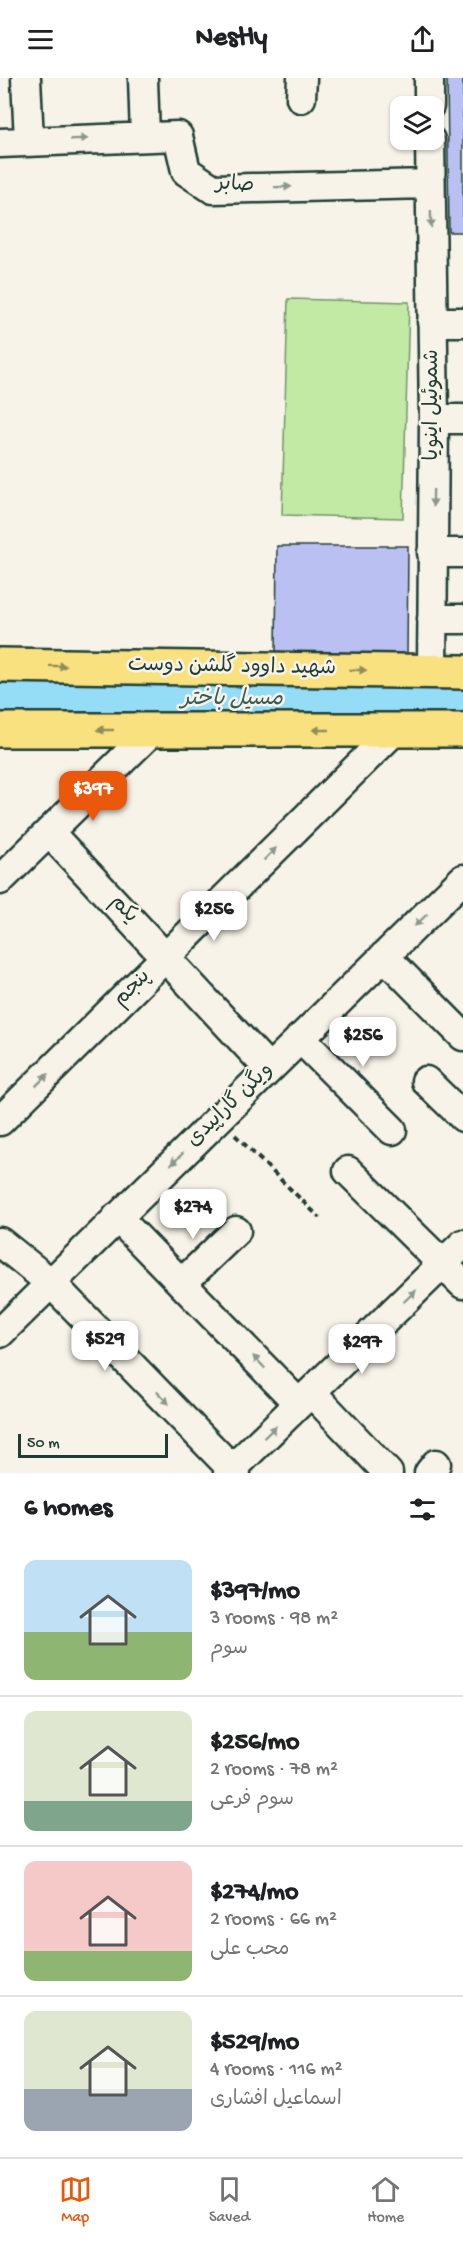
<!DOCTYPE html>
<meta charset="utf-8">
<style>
:root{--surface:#fff;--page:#f6f6f6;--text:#202124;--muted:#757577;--line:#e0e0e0;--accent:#ea580c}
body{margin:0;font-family:"Gochi Hand","Playpen Sans Arabic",sans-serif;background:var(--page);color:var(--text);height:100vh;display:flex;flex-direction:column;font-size:22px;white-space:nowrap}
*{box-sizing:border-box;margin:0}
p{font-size:20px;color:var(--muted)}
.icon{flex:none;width:33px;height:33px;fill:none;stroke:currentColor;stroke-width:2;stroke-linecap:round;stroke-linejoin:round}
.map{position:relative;height:1395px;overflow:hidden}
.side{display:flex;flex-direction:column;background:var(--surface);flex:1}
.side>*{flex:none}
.controls{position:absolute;left:390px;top:18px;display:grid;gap:12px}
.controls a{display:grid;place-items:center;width:54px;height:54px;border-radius:12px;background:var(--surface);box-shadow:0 2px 4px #0004;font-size:30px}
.scale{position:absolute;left:18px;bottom:15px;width:150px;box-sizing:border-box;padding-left:6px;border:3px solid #1f3d34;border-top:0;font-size:16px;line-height:21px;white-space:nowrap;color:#1f3d34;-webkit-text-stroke:4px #f7f3e8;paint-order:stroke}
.price{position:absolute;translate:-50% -51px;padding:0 14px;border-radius:12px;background:#fff;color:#222;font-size:20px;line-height:39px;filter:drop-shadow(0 2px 3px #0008)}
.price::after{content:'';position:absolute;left:50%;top:36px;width:18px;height:14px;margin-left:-9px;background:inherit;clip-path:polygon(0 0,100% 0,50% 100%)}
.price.selected{background:var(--accent);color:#fff}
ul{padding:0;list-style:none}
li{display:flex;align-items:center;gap:18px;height:150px;padding:0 24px}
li+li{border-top:2px solid var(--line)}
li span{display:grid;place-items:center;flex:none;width:168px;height:120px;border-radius:12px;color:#555}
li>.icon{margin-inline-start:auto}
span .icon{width:72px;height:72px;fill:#fffc;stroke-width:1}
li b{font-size:26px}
h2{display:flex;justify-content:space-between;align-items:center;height:72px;padding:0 24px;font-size:26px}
header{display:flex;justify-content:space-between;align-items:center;height:78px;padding:0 24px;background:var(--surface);font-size:27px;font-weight:700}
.tabs{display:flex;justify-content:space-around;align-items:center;height:84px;border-top:2px solid var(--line);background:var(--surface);font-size:16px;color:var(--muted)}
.tabs a{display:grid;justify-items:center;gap:3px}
.tabs .selected{color:var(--accent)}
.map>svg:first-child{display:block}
.green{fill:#c3eaa5;stroke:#71946c;stroke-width:1.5}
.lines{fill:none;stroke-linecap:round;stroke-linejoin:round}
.river{stroke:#95ddf7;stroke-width:36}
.building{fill:#bbc0f2;stroke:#1f3d34;stroke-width:1.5}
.minor-casing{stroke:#1f3d34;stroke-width:33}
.major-casing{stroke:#1f3d34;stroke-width:38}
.path{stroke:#1f3d34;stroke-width:4;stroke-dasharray:6 4.5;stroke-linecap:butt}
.minor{stroke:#f7f3e8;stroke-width:28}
.major{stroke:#fae180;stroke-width:33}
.oneway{fill:#8b988e}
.oneway2{fill:#8c8f5a}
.labels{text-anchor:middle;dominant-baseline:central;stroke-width:5;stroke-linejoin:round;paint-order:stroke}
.street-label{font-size:21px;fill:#1f3d34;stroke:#f7f3e8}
.water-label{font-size:22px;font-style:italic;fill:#375d5b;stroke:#f7f3e8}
</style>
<header><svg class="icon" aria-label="menu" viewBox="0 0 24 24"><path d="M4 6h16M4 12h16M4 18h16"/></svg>Nestly<svg class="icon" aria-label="share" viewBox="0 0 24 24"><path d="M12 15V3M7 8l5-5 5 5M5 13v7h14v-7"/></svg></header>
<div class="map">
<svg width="463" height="1395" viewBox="0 0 463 1395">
<rect width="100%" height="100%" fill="#f7f3e8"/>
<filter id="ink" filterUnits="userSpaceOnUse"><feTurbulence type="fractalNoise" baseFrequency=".0167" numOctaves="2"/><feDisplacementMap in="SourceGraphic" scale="12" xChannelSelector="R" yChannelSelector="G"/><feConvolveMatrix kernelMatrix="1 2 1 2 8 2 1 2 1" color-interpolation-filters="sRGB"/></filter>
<g filter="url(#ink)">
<path class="green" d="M288,221L409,224L403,440L282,437Z"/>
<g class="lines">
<path class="river" d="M0,621L463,622"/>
</g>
<path class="building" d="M447,0H463V154H449Z
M277,468H408L407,576L276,577Z"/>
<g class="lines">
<g class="minor-casing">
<path id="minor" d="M26,0L29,63
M143,0L145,59
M429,0V28
M301,20L302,0
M430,62L434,341L432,593
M0,65L178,58L186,93L213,111L430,106
M432,244H463
M434,341H463
M432,475H463
M432,541H463
M49,754L269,991
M0,802L153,652
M384,878L463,958
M300,960L392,1052
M426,1003L463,1039
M0,1043L395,652
M348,1093L463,1206
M117,1139L299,1326
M0,1164L51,1205L236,1395
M182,1205L236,1153
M0,1255L463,801
M311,1314L388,1395
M228,1395L463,1166
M429,1395L436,1386"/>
</g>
<g class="major-casing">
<path id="major" d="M0,587L463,594
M0,652H463"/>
</g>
<path class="path" d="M235,1057L320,1140"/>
<use href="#minor" class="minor"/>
<use href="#major" class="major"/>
</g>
<defs><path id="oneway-solid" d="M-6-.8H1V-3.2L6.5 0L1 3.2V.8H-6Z" transform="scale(1.5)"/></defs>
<g class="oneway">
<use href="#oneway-solid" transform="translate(79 61) rotate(-2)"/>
<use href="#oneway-solid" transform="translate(283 109) rotate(-1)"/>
<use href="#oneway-solid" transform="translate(431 141) rotate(89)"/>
<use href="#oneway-solid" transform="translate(433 420) rotate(91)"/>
<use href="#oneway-solid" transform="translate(270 776) rotate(-45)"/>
<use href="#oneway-solid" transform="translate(421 842) rotate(136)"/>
<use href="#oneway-solid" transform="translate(42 1002) rotate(-45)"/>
<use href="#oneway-solid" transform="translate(177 1081) rotate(136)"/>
<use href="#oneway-solid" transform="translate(410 1218) rotate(-44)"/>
<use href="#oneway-solid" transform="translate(259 1284) rotate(-134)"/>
<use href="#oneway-solid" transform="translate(163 1320) rotate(46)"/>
<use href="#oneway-solid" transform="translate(270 1354) rotate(-44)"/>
</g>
<g class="oneway2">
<use href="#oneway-solid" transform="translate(58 588) rotate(1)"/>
<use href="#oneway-solid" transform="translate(358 592) rotate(1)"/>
<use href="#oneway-solid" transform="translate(105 652) rotate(-180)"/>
<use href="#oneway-solid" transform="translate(321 652) rotate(180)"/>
</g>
</g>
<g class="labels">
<g class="street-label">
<text transform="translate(235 108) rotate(4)">صابر</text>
<text transform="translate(433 327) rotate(-90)">شموئیل اینویا</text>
<text transform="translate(232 590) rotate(1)">شهید داوود گلشن دوست</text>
<text transform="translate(123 832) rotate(47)">یکم</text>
<text transform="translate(133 911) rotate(-45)">پنجم</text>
<text transform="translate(231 1028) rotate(-44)">ویگن گاراپیدی</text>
</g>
<g class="water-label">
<text x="232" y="622">مسیل باختر</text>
</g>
</g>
</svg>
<div class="controls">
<a><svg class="icon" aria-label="layers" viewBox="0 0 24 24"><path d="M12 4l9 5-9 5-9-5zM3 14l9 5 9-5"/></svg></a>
</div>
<div class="scale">50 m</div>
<b class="price selected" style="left:93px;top:744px">$397</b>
<b class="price" style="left:214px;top:864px">$256</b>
<b class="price" style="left:363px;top:990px">$256</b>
<b class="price" style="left:193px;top:1162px">$274</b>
<b class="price" style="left:105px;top:1294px">$529</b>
<b class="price" style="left:362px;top:1297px">$297</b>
</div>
<section class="side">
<h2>6 homes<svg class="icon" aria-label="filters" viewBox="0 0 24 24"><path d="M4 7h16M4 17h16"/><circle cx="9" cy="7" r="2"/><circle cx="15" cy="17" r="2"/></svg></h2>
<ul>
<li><span style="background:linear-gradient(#bfe0f5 60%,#8fb573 0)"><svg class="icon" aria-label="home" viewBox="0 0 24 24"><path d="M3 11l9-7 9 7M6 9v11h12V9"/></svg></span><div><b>$397/mo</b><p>3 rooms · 98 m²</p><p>سوم</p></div></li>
<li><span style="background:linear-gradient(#dfe7d0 75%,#7fa58c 0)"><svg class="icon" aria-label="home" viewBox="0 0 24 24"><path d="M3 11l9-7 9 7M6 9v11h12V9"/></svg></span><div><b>$256/mo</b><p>2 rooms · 78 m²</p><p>سوم فرعی</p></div></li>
<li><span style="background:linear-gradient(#f6c9c9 75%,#8fb573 0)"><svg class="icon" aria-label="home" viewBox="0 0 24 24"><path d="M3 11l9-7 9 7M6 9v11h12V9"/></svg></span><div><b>$274/mo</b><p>2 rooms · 66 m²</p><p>محب علی</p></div></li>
<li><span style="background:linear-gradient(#dfe7d0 65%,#9aa5b1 0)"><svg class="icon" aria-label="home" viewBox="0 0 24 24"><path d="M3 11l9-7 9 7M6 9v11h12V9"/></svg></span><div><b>$529/mo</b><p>4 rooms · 116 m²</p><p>اسماعیل افشاری</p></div></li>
</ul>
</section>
<nav class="tabs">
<a class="selected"><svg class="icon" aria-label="map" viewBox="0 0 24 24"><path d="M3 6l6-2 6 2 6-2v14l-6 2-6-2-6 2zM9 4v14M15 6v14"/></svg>Map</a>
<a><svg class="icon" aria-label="saved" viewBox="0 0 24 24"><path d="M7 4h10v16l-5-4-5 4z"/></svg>Saved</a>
<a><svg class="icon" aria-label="home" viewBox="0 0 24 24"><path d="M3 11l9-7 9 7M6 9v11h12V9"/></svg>Home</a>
</nav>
